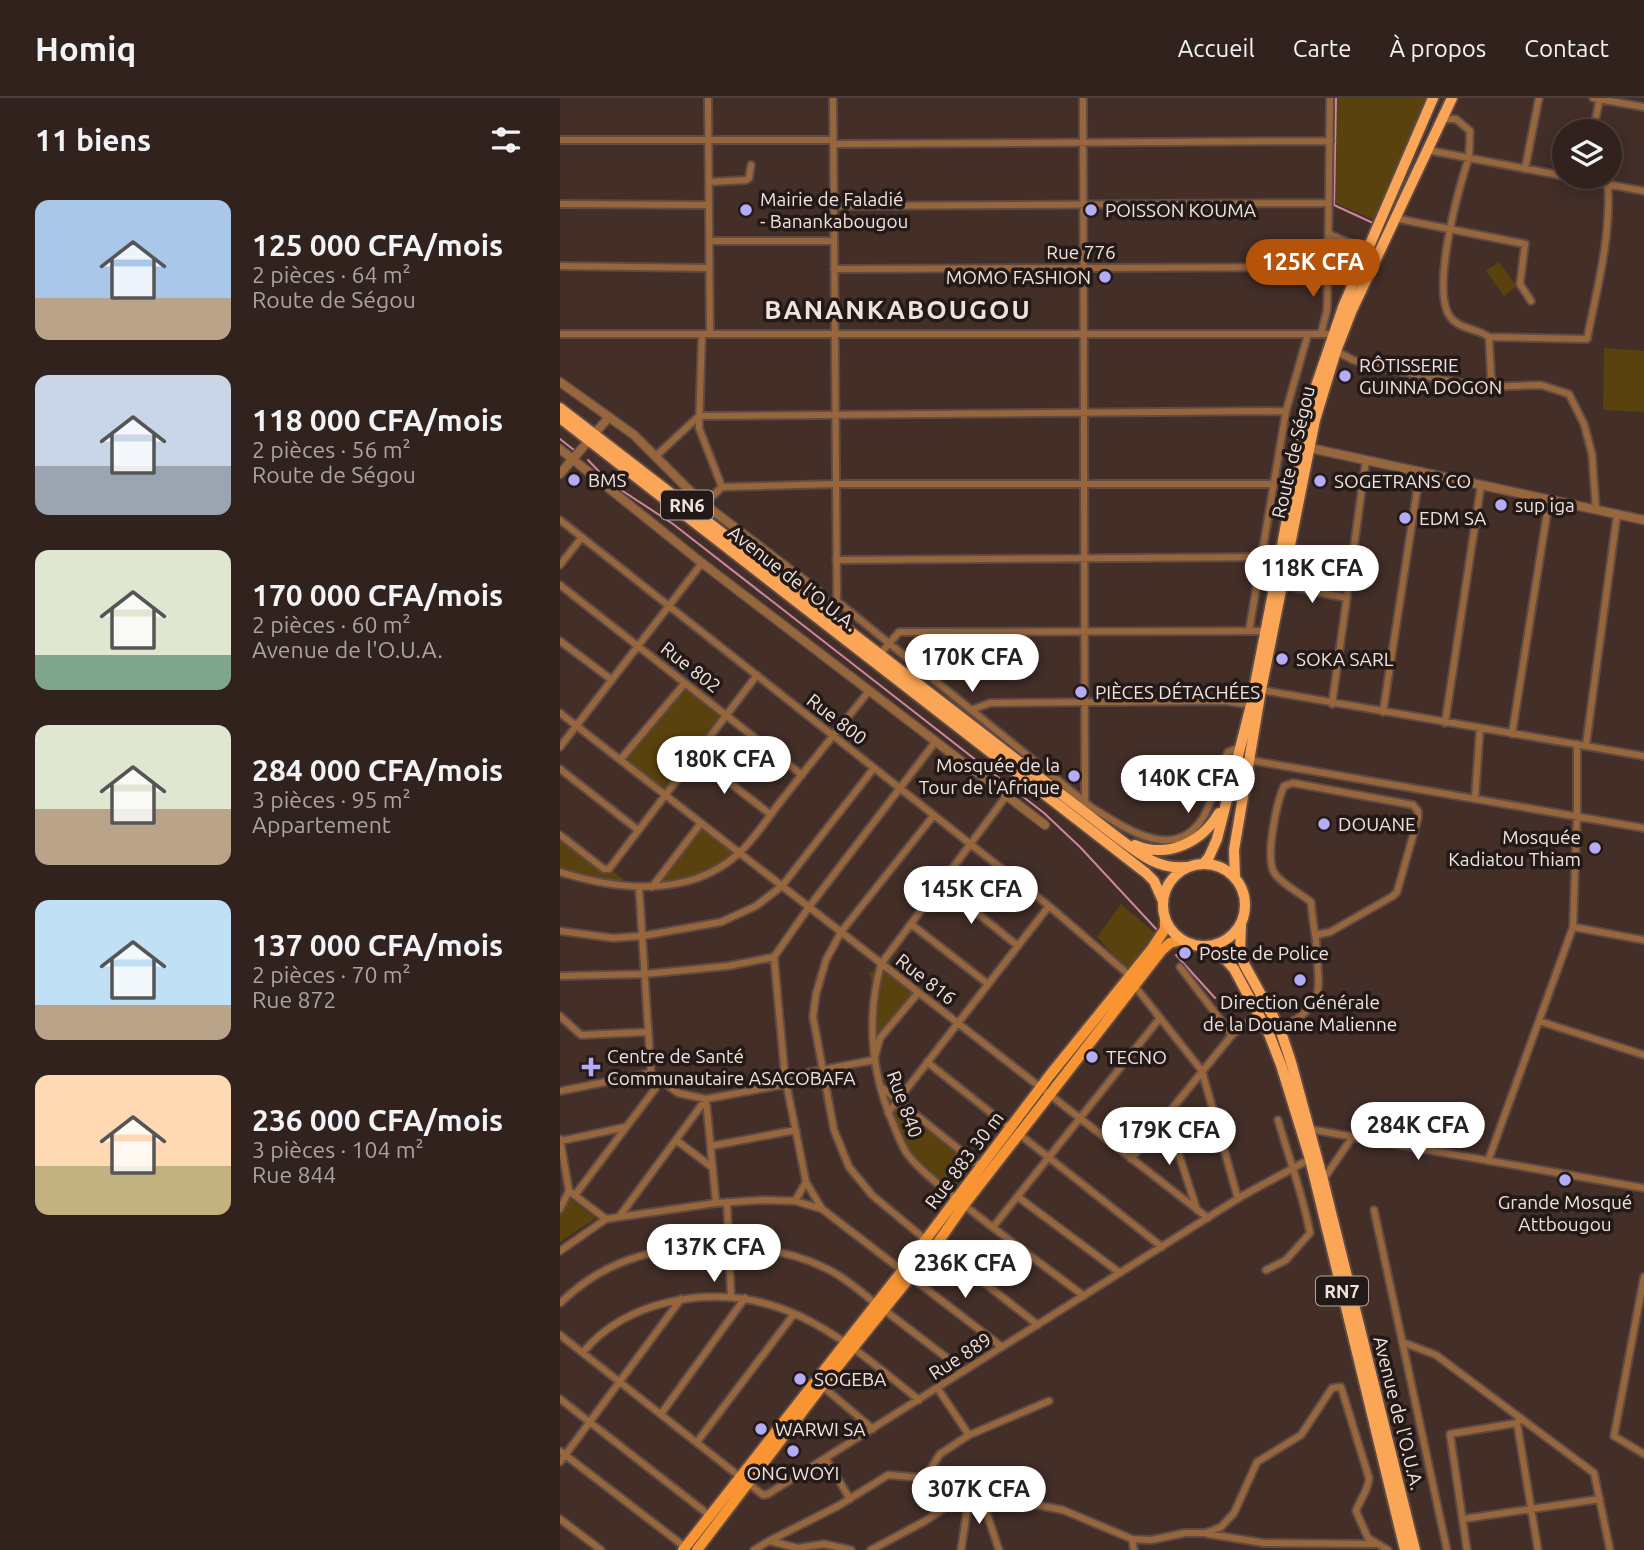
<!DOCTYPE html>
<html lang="fr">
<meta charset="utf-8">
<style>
:root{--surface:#32221e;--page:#3a2a27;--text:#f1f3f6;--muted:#a8a4a4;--line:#4d3f3c;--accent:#b45309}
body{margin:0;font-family:Ubuntu,sans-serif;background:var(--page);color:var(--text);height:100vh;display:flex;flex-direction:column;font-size:26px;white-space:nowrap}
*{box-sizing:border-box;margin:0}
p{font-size:23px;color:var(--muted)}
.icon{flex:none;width:38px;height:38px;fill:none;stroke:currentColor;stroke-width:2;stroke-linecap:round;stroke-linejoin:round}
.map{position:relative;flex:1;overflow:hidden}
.details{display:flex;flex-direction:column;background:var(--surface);width:560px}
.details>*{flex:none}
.controls{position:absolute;left:992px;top:21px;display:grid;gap:14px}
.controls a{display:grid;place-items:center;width:70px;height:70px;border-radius:50%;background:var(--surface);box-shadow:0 4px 18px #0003,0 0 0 2px var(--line);font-size:35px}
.price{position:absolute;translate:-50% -60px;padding:0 16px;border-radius:24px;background:#fff;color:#222;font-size:23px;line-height:46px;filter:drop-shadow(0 2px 4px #0008)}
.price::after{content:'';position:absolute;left:50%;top:42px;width:21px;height:16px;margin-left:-10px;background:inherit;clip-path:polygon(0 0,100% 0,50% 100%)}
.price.active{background:var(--accent);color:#fff}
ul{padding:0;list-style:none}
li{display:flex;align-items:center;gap:21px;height:175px;padding:0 35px}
li span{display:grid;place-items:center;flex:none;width:196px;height:140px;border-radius:14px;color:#555}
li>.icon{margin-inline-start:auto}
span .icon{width:84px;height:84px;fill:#fffc;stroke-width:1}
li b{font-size:30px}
h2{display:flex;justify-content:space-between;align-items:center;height:84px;padding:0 35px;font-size:30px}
header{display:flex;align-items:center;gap:42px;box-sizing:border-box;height:98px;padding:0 35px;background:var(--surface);border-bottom:2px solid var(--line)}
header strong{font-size:33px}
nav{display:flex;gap:38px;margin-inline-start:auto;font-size:24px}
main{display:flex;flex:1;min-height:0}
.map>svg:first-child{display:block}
.green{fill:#5a420e}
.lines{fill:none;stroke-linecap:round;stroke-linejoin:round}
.stream{stroke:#cb86a0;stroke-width:2}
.minor-casing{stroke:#5f4b45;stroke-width:10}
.tertiary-casing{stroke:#5f4b45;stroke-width:11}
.primary-casing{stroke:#5f4b45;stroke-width:14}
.trunk-casing{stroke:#5f4b45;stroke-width:14}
.minor{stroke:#97663d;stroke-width:6}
.tertiary{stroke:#97663d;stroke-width:8}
.primary{stroke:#f89432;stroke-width:10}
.trunk{stroke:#fba556;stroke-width:10}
.poi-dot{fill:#b5acf8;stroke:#231916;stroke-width:2.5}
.labels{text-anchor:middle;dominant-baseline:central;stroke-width:7;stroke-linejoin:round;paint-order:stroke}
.shield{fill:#231916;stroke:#b2a6a2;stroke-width:2}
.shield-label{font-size:18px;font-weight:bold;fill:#f0e2de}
.poi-label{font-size:19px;fill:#f0e2de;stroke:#231916;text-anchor:start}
.street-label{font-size:19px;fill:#f0e2de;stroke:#231916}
.district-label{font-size:26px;font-weight:bold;letter-spacing:2px;fill:#f0e2de;stroke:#231916}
</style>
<header>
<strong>Homiq</strong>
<nav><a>Accueil</a><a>Carte</a><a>À propos</a><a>Contact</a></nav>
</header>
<main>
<section class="details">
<h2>11 biens<svg class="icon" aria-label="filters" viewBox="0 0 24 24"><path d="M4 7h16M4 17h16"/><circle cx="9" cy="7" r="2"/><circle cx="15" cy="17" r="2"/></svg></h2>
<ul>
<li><span style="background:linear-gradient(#a9c7e8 70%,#b9a48a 0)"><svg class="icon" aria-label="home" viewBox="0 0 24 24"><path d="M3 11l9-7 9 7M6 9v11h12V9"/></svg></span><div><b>125 000 CFA/mois</b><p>2 pièces · 64 m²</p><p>Route de Ségou</p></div></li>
<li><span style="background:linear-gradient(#c9d6e8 65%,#9aa5b1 0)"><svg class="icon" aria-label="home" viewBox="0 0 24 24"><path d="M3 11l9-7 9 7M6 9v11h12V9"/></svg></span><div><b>118 000 CFA/mois</b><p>2 pièces · 56 m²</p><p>Route de Ségou</p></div></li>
<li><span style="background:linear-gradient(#dfe7d0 75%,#7fa58c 0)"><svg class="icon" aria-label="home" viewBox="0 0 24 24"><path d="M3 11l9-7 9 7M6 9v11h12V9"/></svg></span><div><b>170 000 CFA/mois</b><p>2 pièces · 60 m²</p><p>Avenue de l'O.U.A.</p></div></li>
<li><span style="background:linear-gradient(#dfe7d0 60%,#b9a48a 0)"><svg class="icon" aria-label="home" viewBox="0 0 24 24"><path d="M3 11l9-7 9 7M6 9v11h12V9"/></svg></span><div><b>284 000 CFA/mois</b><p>3 pièces · 95 m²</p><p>Appartement</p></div></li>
<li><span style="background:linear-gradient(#bfe0f5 75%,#b9a48a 0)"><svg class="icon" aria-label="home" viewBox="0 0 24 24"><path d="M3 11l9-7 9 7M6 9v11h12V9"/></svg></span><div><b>137 000 CFA/mois</b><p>2 pièces · 70 m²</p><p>Rue 872</p></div></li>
<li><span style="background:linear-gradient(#ffd9b3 65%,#c2b280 0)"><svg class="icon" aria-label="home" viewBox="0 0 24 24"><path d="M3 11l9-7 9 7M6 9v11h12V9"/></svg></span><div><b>236 000 CFA/mois</b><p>3 pièces · 104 m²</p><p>Rue 844</p></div></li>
</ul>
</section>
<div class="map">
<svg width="1084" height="1452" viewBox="0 0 1084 1452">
<rect width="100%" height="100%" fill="#432e28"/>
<path class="green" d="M774,0H868L816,123L775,105Z
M939,164L957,188L944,198L926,173Z
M1044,250L1084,253V314L1043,312Z
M125,588L162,618L105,692L63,662Z
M143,726L179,753L150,774L113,784L86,788Z
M0,733L64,782L49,784L0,771Z
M561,806L598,838L568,873L537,839Z
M327,871L356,897L320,940L316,925L318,905L309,874Z
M339,1007L411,1065L392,1093L351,1056L330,1015Z
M6,1098L36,1120L0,1144V1111Z"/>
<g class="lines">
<path class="stream" d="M776,0L774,107L813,125
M0,341L14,352
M28,362L49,384L113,426L484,715L520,749L598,833
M616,857L655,900"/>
<g class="minor-casing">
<path id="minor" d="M148,0L150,236
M273,0L277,503
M523,0L525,704
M1033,0L1084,9
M882,21H896L910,33L909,60L1004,78
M1033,33L1040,0
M0,42H273
M273,46L770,43
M867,52L909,60C898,90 870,195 891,220C900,231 918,231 929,239L931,279L936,289
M965,71L979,0
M1008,79L1084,93
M149,84L186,82L189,80L191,67
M0,106L149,107
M274,108L769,105
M834,120L965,146L960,186L971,203
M769,136L806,152
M149,143H274
M0,168L149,170
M274,171L768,169
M0,236H773
M142,236L139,330L162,389
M761,236L767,212L768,169L770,0
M929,239L1027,241C1037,191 1051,139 1048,88
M776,253L793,262L816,269L922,289L981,287L1009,296L1024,326L1032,356L1036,412
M96,358L139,318L726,313
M144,406L162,389L276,386H713
M0,422L489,808L569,877
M276,462L720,459
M0,467L22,439
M0,487L242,677
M723,487L787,500
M277,503L531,709C565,730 617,768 645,716C655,696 659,674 668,654L680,649
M689,533L726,313L748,236
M0,543L52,582
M320,556L339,534L705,533
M701,592L1084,658
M772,606L806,362
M411,612L430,605L666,603L691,607
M823,614L860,373
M0,615L648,1120
M885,625L921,387
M952,636L989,403
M1026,647L1057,417
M0,649L142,465
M135,658L210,716
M60,662L125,585
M689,662L1084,730
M0,671L78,732
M447,697L321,866C306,921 311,975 334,1028C338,1038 342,1049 348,1057C363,1076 385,1091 404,1107C443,1138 484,1168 524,1198
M915,700L920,630
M0,737L44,771H49L197,577
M0,774C58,792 129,800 178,756C196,740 210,716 225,698C253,662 281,628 309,593
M381,786L458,848
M79,789L91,975
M92,789L141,725
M351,826L428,886
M1013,829L1084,842
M0,833L53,840L82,838L161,824L196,808L222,788L314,670
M214,859L225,979L246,1084L262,1111
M620,869L672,937
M0,878L85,876L168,868L214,859L249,809L376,643
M574,887L642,973L678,1101
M0,918L21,937L88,934
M979,923L1084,957
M720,931C769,905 758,892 756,842C754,830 752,817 751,804C740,795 723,787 715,776C704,761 717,704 724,688L733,685L853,707L858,713V720L837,794L833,798L770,834L755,837
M367,964L450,1030
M225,979L314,962L320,940L358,895
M320,988L421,1069
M0,993L91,975L118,995L146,1001L227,986
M146,1001L156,1105
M328,1015L489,808
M606,1017L637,1112
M749,1031L1084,1090
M459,1036L602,1149
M0,1041L9,1093L46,1121
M116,1042L153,1070
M0,1043L66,1029
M151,1048L236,1032
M571,1061L672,937L698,916
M928,1063L1013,829L1017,717V646
M763,1082L793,1038
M15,1097L101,983
M458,1099L560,1175
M235,1103L246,1084
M167,1104L171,1198
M0,1111L9,1093
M814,1112L887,1452
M59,1119L146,1001
M433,1129L600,920
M366,1142L312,1097L289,1069L274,1032L253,919L256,896L266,862L281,834L374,717
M376,1147L478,1227
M0,1153L46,1121L59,1119L156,1105L204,1102L235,1103L262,1111L442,1249
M706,1172L726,1162L750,1135C743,1097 729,1060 718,1022
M1084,1179L1054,1338L1084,1356
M0,1205C17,1189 36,1175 58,1166C115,1142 207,1142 263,1169C283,1178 300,1193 316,1206
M323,1211L404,1273
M0,1237L203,1397L208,1396L682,1098L750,1061
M842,1244L876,1257L1034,1375L1050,1452
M23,1254C46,1227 74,1212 109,1204C216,1180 282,1240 359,1302
M262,1288L313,1331
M378,1291L409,1337
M0,1301L149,1417
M101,1316L185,1200
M957,1325L978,1452
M137,1344L234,1216
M0,1353L125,1449
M266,1361L290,1401
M0,1364L121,1201
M365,1380L380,1356L409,1337L489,1303
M421,1398L439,1452
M0,1421L41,1452
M903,1421L1040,1401
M648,1436L704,1445L814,1446
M572,1441L574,1452
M209,1443L278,1408L328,1377L365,1380L399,1403
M194,1452L209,1443L238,1450L264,1446L291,1452
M311,1452L365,1423L392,1405L416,1398H431L503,1412L572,1441L591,1442L625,1435H646L661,1429L674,1415L697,1364L741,1337L772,1290L781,1289L809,1380C808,1394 800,1401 796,1413L808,1440L828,1452
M401,1452L409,1400
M907,1452L890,1336L957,1325L961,1320"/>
</g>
<g class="tertiary-casing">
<path id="tertiary" d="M0,284L74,337L139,402L258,493L266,505L271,518
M745,349L1084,422
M0,351L142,465L485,727
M0,376L49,319"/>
</g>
<g class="primary-casing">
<path id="primary" d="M123,1452L342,1173L490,977L591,852L605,831V823
M137,1452L262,1288L376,1147L404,1107L602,852L610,845L621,842"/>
</g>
<g class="trunk-casing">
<path id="trunk" d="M0,310L557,739C578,755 598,772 626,769
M0,320L586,775L594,783L602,801
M575,747C608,761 642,744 659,715
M644,765L649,759L657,741L691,607L720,459L745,320L783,209L873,0
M603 807a41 41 0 1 1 82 0a41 41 0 1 1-82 0Z
M675,779L674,752L701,592L755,322L776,253L792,212L892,0
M681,827L680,854L684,866L720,931L731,964L763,1082L855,1452
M644,849L665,861L674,871L709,936L721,967L750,1061L845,1452"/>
</g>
<use href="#minor" class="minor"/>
<use href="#tertiary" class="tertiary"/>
<use href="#primary" class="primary"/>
<use href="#trunk" class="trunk"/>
</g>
<g class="poi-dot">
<circle cx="186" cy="112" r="7"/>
<circle cx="531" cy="112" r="7"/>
<circle cx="545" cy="179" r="7"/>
<circle cx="785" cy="278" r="7"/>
<circle cx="14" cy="382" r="7"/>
<circle cx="760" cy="383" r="7"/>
<circle cx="941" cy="407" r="7"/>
<circle cx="845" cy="420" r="7"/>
<circle cx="722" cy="561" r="7"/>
<circle cx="521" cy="594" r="7"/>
<circle cx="514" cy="678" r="7"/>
<circle cx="764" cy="726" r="7"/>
<circle cx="1035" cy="750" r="7"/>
<circle cx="625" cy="855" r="7"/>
<circle cx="740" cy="882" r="7"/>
<circle cx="532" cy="959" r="7"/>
<path d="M27.5 958.5h7v7h7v7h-7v7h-7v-7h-7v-7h7z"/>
<circle cx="1005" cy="1082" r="7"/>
<circle cx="240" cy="1281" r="7"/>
<circle cx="201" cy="1331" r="7"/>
<circle cx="233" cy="1353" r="7"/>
</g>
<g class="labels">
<g class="shield">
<rect x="101" y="392.5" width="52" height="29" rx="5"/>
<rect x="756" y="1178.5" width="52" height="29" rx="5"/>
</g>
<g class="shield-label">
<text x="127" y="407">RN6</text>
<text x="782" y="1193">RN7</text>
</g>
<g class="poi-label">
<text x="200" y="101">Mairie de Faladié<tspan x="200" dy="22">- Banankabougou</tspan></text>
<text x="545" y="112">POISSON KOUMA</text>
<text x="531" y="179" text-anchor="end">MOMO FASHION</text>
<text x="799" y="267">RÔTISSERIE<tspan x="799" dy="22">GUINNA DOGON</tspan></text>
<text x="28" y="382">BMS</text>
<text x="774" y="383">SOGETRANS CO</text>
<text x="955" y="407">sup iga</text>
<text x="859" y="420">EDM SA</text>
<text x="736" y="561">SOKA SARL</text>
<text x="535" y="594">PIÈCES DÉTACHÉES</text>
<text x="500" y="667" text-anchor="end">Mosquée de la<tspan x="500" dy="22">Tour de l'Afrique</tspan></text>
<text x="778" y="726">DOUANE</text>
<text x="1021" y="739" text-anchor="end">Mosquée<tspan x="1021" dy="22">Kadiatou Thiam</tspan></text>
<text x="639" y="855">Poste de Police</text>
<text x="740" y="904" text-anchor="middle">Direction Générale<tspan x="740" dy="22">de la Douane Malienne</tspan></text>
<text x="47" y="958">Centre de Santé<tspan x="47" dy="22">Communautaire ASACOBAFA</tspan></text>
<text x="546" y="959">TECNO</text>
<text x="1005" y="1104" text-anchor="middle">Grande Mosqué<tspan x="1005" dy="22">Attbougou</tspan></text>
<text x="254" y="1281">SOGEBA</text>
<text x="215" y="1331">WARWI SA</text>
<text x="233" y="1375" text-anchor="middle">ONG WOYI</text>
</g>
<g class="street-label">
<text x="521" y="154">Rue 776</text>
<text transform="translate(733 354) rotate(-77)">Route de Ségou</text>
<text transform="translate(233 480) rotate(38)">Avenue de l'O.U.A.</text>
<text transform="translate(131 569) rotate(38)">Rue 802</text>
<text transform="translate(277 621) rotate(38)">Rue 800</text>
<text transform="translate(366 881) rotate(38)">Rue 816</text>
<text transform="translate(345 1006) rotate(70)">Rue 840</text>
<text transform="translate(404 1062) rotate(-53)">Rue 883 30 m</text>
<text transform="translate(400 1258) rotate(-33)">Rue 889</text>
<text transform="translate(839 1315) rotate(76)">Avenue de l'O.U.A.</text>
</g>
<g class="district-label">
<text x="338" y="211">BANANKABOUGOU</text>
</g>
</g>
</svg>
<div class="controls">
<a><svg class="icon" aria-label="layers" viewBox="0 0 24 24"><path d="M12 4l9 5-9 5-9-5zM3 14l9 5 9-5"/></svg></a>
</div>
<b class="price active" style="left:753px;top:201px">125K CFA</b>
<b class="price" style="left:752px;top:507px">118K CFA</b>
<b class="price" style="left:412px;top:596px">170K CFA</b>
<b class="price" style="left:164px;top:698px">180K CFA</b>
<b class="price" style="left:628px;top:717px">140K CFA</b>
<b class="price" style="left:411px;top:828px">145K CFA</b>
<b class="price" style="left:858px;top:1064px">284K CFA</b>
<b class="price" style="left:609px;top:1069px">179K CFA</b>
<b class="price" style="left:154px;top:1186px">137K CFA</b>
<b class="price" style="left:405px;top:1202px">236K CFA</b>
<b class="price" style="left:419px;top:1428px">307K CFA</b>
</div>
</main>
